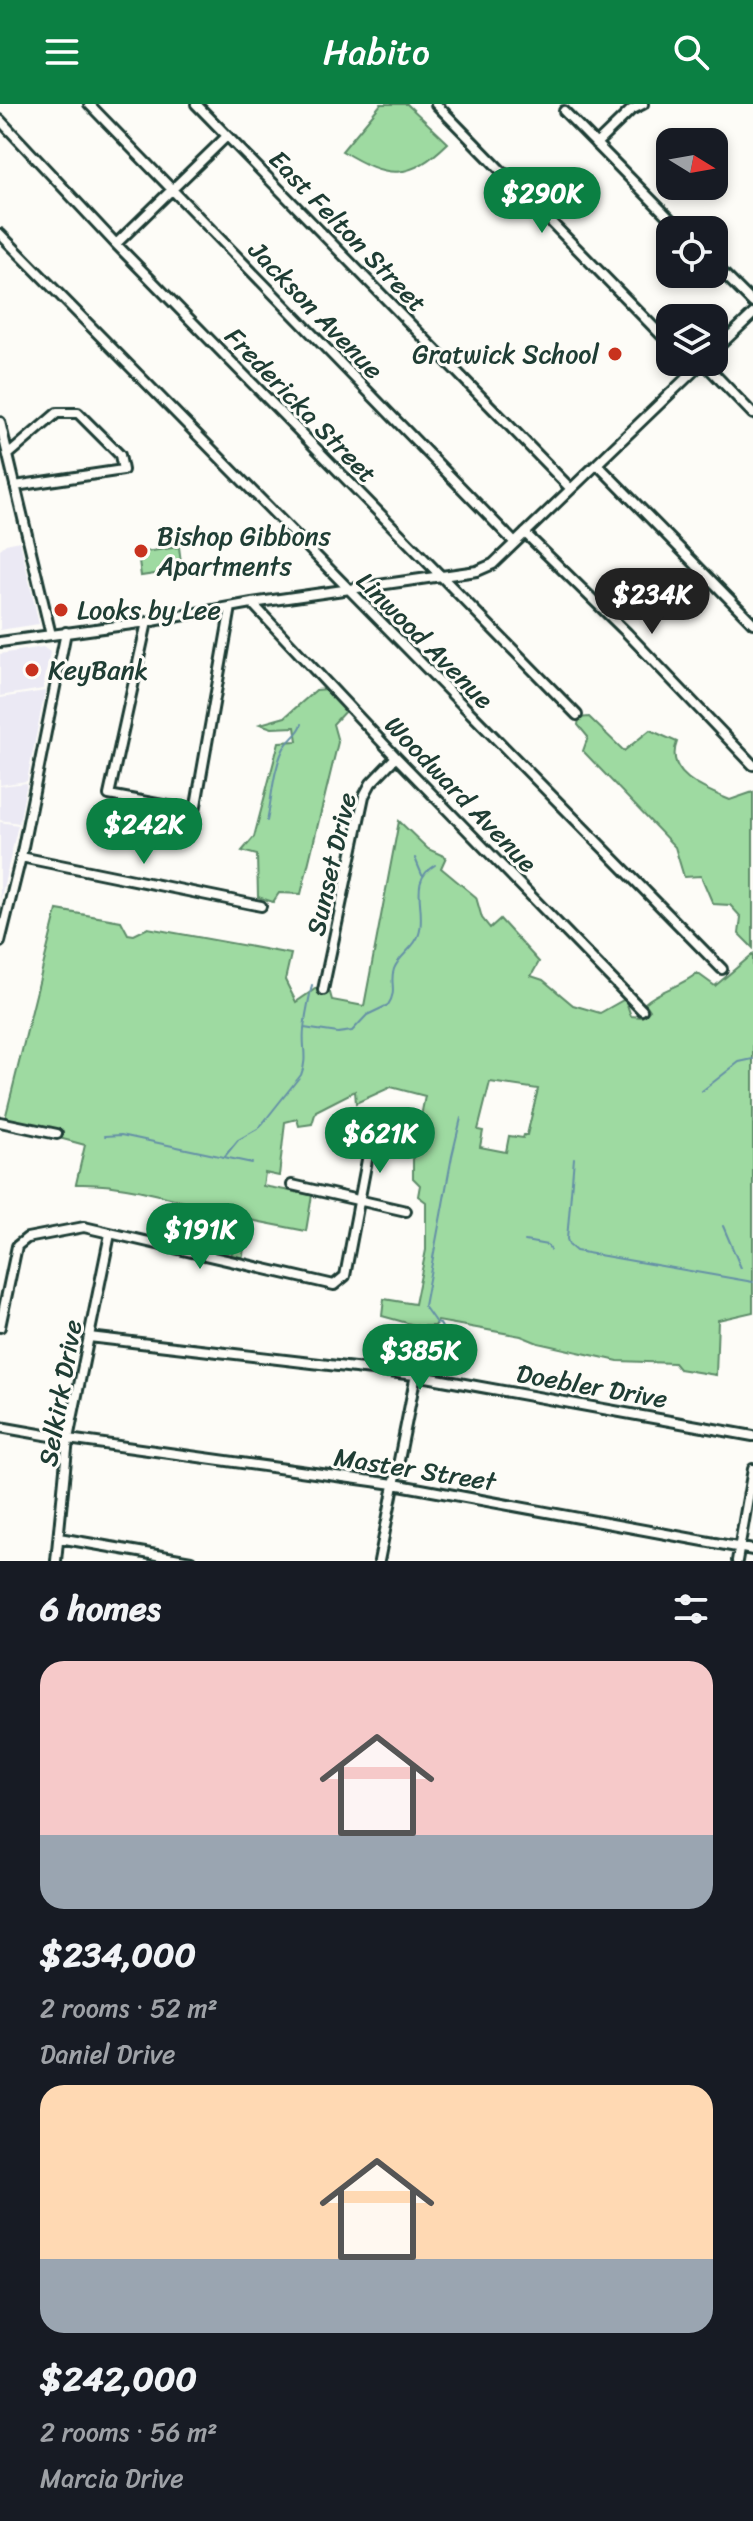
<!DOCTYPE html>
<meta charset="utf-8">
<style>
:root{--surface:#171b24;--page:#20242c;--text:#f1f3f6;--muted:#9ea1a6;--accent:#0b8043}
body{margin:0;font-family:Sriracha,sans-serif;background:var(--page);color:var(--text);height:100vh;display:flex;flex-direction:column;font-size:30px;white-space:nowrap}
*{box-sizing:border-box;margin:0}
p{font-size:26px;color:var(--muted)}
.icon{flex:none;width:44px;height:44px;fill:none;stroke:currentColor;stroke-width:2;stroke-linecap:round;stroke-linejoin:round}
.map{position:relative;height:1457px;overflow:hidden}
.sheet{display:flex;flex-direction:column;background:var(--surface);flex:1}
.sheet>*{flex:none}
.needle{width:52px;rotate:101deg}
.fabs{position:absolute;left:656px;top:24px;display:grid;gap:16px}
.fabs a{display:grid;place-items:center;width:72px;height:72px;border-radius:16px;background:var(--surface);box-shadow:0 4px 12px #0003;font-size:40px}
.price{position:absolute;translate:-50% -68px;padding:0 18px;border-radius:28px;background:var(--accent);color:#fff;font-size:26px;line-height:52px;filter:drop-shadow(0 2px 4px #0008)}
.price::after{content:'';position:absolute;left:50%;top:48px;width:24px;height:18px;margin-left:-12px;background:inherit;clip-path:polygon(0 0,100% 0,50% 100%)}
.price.on{background:#222;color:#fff}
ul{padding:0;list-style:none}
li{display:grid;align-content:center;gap:16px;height:424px;padding:0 40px}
li span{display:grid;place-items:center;height:248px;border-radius:24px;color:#555}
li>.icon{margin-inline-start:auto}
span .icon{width:144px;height:144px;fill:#fffc;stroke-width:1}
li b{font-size:34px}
h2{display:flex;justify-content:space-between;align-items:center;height:96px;padding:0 40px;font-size:34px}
header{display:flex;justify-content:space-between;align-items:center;height:104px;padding:0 40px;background:var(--accent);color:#fff;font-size:36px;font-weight:600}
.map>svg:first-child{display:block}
.built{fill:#ebe9f4}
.green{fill:#9edaa1;stroke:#5e8c6a;stroke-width:2;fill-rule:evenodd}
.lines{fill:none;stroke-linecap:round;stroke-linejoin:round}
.stream{stroke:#6591a6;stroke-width:2}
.minor-casing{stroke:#1f3d34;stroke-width:14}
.minor{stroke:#fdfcf7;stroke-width:8}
.poi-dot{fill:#c8321e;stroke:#fdfcf7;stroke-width:3}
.labels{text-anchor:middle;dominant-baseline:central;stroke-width:6;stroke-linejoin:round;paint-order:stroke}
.street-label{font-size:26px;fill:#1f3d34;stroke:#fdfcf7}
.poi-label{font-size:26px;fill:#1f3d34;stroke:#fdfcf7;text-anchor:start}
</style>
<header><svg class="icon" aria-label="menu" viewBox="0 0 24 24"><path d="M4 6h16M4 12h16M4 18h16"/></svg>Habito<svg class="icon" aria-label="search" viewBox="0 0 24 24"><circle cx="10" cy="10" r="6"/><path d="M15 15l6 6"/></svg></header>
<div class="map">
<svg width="753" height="1457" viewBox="0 0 753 1457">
<rect width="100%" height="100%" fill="#fdfcf7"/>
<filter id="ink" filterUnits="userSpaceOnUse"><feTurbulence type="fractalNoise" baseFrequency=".0125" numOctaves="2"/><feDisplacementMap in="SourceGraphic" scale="16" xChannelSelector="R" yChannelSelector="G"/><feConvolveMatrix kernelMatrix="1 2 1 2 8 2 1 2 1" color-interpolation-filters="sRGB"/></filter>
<g filter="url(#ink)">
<path class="built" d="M20,437L39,520L0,526V445L6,440Z
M43,543L50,548L43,585L0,592V550Z
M45,587L27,677L0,681V594Z
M27,679L19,719L0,716V682Z
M0,718L18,721L0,797Z"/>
<path class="green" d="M381,0H407L448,39C409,77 388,75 342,47Z
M179,443L182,466L141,472L138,449Z
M327,585L347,605L333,620L338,638L301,790L279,789L273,798L258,793L257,751L242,747L254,733L279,638L297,637L295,623L272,624L260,620L285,613L316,586Z
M589,613L624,647L650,626L677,638C664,671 706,686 730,696L753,688V844L739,830L741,813L730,801L713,800L701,772L684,773L675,743L583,647L588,633L578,621L579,614Z
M399,717L428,745L446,753L441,764L476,793L482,814L490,824L500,815L539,858L531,872L543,876L573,901L600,909L625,895L631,912L642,913L650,906L645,899C660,885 681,883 697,869L715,882L753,850V1208L718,1216L716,1271L679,1265L674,1259L618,1257L538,1239L521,1232L438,1217L435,1222H418L382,1212L384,1195L415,1200L426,1146V1098L418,1092L420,1081L413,1074V1053L425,992L391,983L356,999L355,987L316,1007L312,1020L299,1022L297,1015L285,1018L279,1072L265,1069L263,1082L312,1091L306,1127L250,1116L242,1155L231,1153L238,1113C187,1100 130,1078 76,1080L85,1041L59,1034L60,1026L5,1015L57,806L121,817L128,830L134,831L148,824L291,850L285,876L296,898L318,883L319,888L330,889L332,896L364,902ZM490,978L538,985L527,1031H524L523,1034L509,1032L506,1048L480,1043L483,1027L478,1026Z"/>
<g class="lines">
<path class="stream" d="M267,717C272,694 273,667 283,646C288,635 298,632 302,620
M415,754L422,771
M304,924L338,929L352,927L367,911L388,901C398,886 389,879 394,865C399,851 415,844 419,830C427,805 407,777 435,761
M702,987L739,958L753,955
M105,1032L121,1031L252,1059
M225,1052L238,1036L259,1024L301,971C308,955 302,942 304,926C305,911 309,896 312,881
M574,1054L567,1135L569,1141L576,1147L753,1178
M723,1122L741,1164
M525,1137L547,1141L551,1146
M449,1230L445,1229L440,1220L436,1219L424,1202L452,1052L461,1014"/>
<g class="minor-casing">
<path id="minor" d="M89,0L515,439
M196,0L571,385
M436,0L670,240
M564,7L681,126
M0,16L116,140L577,611
M596,40L631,6L643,0
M0,130L722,865
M116,140L227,32
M714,160L753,199
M714,247L753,210
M703,258L753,310
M0,318L51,531
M8,351L57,309H78L120,351L123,366L15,382
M597,360L753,519
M525,429L627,529L753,661
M252,499L396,653L642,906
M147,518L109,691L195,707L231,503
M0,538L147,518L252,499L477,467L493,460L703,258
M21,753L261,802
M0,838L21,753L66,528
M323,886L364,692L371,679L396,653
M0,1018L57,1030
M292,1081L406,1107
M0,1223L17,1142L27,1134L84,1123L334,1181L345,1172L370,1040
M89,1233L415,1271L753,1332
M0,1323L68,1335L394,1380L753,1446
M59,1434L191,1457
M56,1457L68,1335L110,1130
M379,1457L421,1245
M737,1457L753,1365"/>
</g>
<use href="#minor" class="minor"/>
</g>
</g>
<g class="poi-dot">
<circle cx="615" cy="250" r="8"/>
<circle cx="141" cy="447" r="8"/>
<circle cx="61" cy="506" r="8"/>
<circle cx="32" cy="566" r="8"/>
</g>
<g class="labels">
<g class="street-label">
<text transform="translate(348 127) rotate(46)">East Felton Street</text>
<text transform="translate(316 206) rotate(46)">Jackson Avenue</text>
<text transform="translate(301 301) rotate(46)">Fredericka Street</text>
<text transform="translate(425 536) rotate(45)">Linwood Avenue</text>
<text transform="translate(461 690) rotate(46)">Woodward Avenue</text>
<text transform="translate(331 760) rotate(-77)">Sunset Drive</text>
<text transform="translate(592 1282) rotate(10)">Doebler Drive</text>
<text transform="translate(60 1289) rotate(-80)">Selkirk Drive</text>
<text transform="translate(415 1365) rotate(9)">Master Street</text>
</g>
<g class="poi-label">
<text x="599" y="250" text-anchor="end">Gratwick School</text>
<text x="157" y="432">Bishop Gibbons<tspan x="157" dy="30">Apartments</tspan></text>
<text x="77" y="506">Looks by Lee</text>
<text x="48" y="566">KeyBank</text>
</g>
</g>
</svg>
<div class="fabs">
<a><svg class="needle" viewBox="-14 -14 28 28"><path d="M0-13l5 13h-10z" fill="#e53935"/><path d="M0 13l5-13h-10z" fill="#9ea1a6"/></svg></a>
<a><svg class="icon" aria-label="locate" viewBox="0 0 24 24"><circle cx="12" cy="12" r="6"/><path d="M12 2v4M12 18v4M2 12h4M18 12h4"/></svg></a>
<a><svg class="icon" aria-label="layers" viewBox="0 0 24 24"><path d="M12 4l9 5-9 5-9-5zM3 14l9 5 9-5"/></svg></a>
</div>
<b class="price" style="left:542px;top:131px">$290K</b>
<b class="price on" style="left:652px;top:532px">$234K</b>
<b class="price" style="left:144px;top:762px">$242K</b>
<b class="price" style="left:380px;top:1071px">$621K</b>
<b class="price" style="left:200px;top:1167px">$191K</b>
<b class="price" style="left:420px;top:1288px">$385K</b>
</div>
<section class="sheet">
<h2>6 homes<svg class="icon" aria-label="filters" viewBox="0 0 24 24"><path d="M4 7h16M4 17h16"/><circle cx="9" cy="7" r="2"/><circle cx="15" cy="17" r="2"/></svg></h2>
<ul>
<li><span style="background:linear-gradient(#f6c9c9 70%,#9aa5b1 0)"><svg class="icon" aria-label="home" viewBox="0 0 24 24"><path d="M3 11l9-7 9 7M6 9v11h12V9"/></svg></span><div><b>$234,000</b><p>2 rooms · 52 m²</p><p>Daniel Drive</p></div></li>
<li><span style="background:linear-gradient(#ffd9b3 70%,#9aa5b1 0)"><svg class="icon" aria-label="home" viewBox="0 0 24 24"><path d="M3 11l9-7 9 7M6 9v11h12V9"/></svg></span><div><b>$242,000</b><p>2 rooms · 56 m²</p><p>Marcia Drive</p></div></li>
</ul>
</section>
